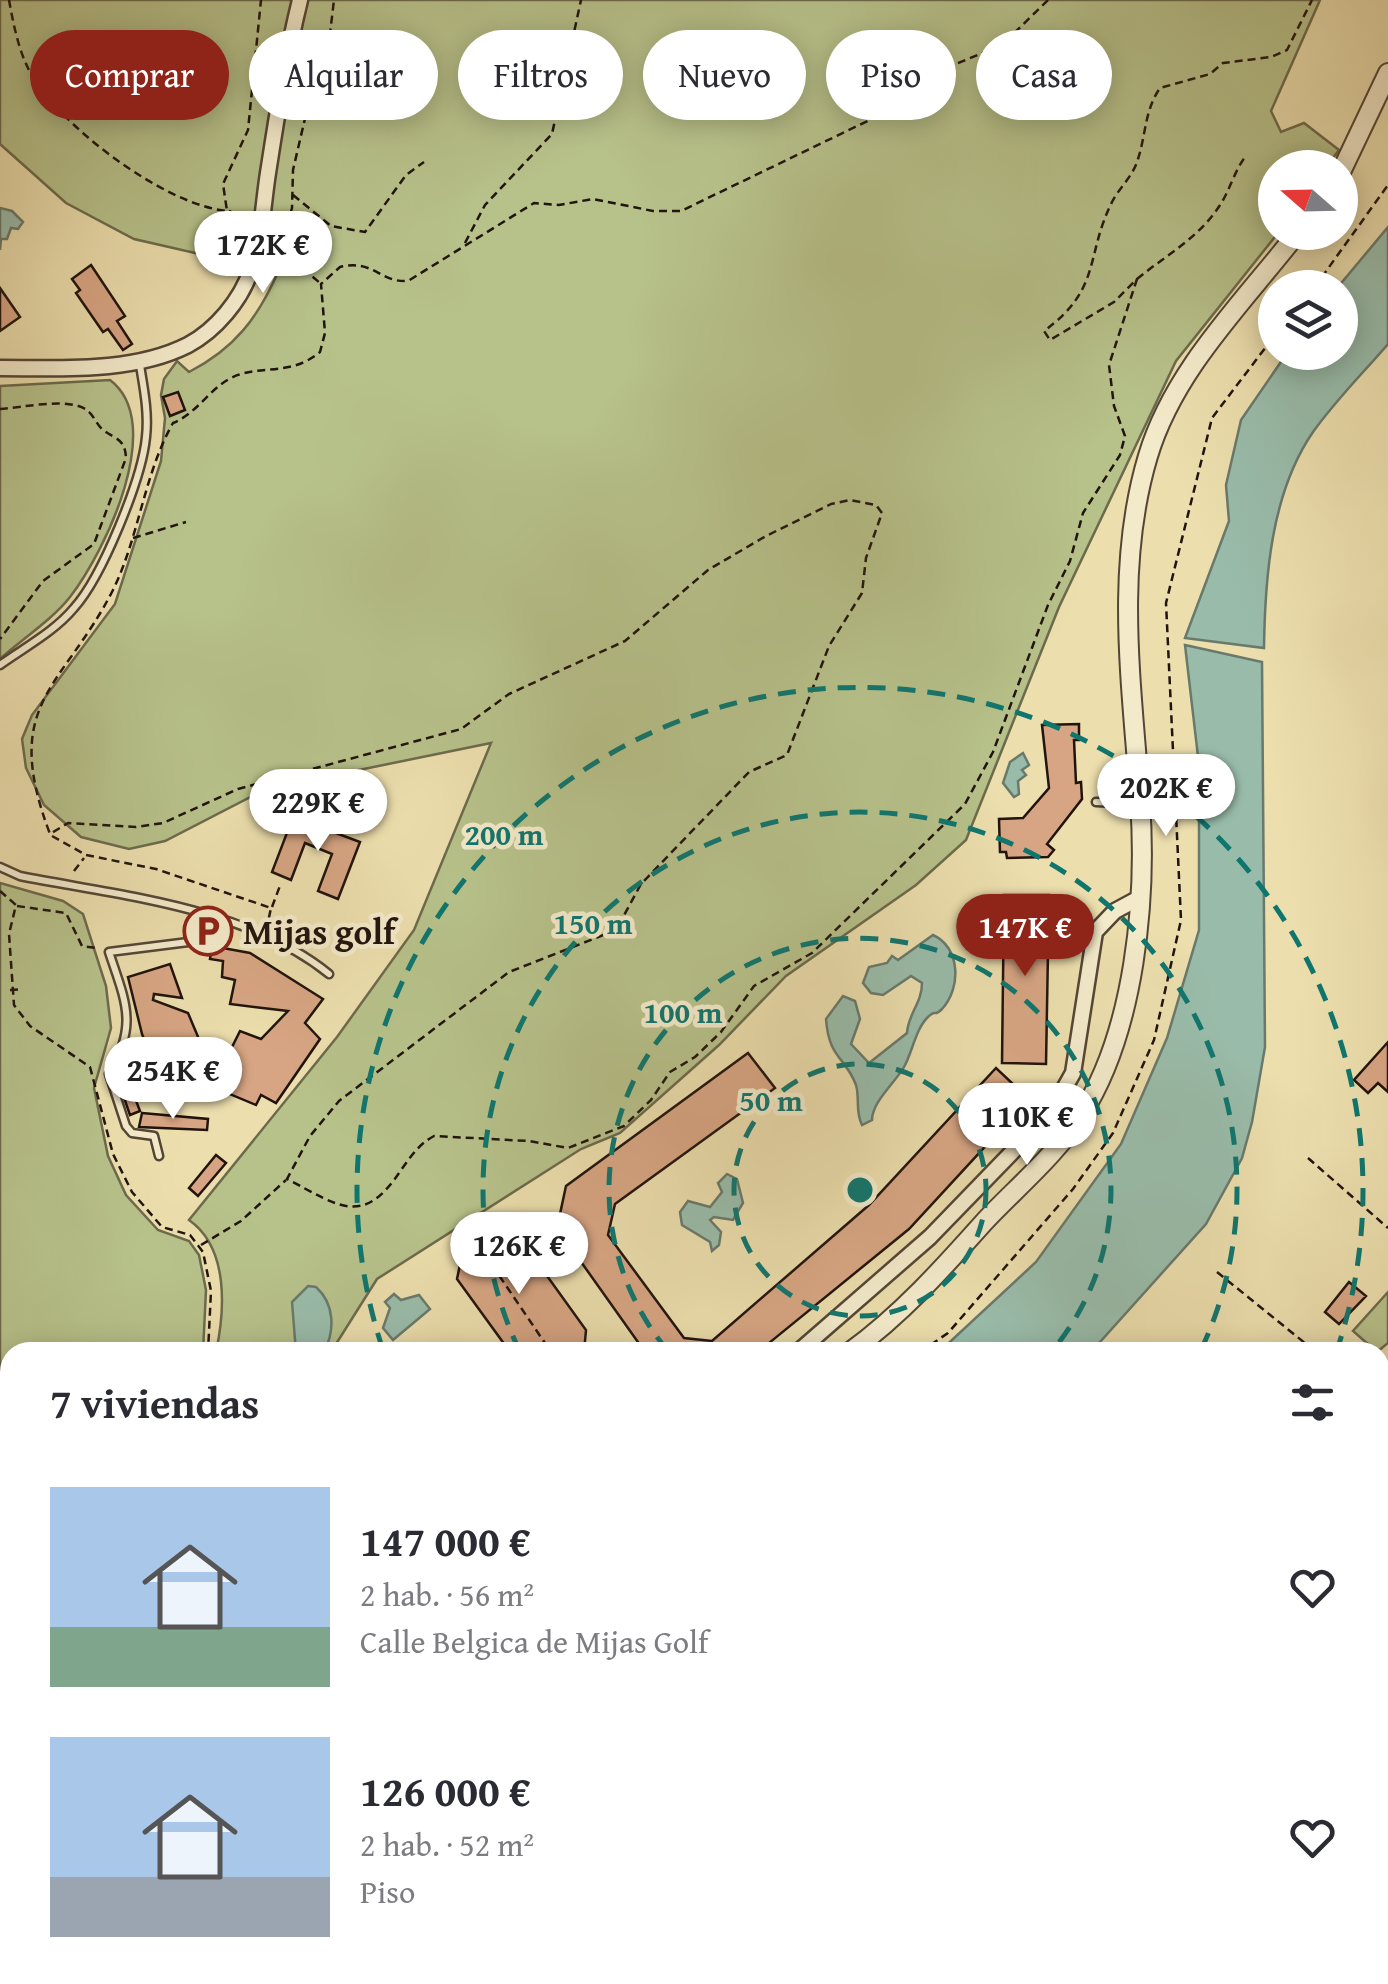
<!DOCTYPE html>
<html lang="es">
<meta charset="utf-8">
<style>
:root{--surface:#fff;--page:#f7f7f7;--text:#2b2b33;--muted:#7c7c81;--accent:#8f2418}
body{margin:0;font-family:"Gentium Book Plus",serif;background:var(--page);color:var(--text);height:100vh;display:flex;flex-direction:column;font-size:38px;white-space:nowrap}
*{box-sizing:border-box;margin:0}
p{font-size:32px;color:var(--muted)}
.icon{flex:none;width:55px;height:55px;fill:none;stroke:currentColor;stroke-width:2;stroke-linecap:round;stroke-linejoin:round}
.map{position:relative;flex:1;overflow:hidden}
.panel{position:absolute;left:0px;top:1342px;width:1390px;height:642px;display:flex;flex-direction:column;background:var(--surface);border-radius:30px 30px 0 0;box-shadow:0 5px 25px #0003}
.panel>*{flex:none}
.banner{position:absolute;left:30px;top:30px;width:1330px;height:90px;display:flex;gap:20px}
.needle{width:65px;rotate:290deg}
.fabs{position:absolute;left:1258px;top:150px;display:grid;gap:20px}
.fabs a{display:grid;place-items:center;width:100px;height:100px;border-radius:50%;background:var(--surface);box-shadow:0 5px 25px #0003;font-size:50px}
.price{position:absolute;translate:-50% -85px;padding:0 22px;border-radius:35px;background:#fff;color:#222;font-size:32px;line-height:65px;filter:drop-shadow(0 2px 5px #0008)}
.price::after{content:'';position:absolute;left:50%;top:60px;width:30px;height:22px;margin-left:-15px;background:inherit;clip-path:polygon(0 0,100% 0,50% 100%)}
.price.on{background:var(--accent);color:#fff}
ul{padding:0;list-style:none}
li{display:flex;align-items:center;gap:30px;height:250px;padding:0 50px}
li span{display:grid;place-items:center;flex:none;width:280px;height:200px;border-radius:0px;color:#555}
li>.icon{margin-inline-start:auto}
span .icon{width:120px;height:120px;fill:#fffc;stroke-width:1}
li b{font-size:42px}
h2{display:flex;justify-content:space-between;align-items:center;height:120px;padding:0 50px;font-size:42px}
.pill{padding:0 35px;border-radius:45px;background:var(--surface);box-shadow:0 5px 25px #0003;font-size:35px;line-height:90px}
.pill.on{background:var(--accent);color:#fff}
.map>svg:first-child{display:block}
.green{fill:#b7c18a;stroke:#6c6a4c;stroke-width:2.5}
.water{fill:#99bcaa;stroke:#69796c;stroke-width:2.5}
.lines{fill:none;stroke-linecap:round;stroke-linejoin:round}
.stream{stroke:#69796c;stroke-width:5}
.building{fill:#d7a583;stroke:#21140e;stroke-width:2.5}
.service-casing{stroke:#544636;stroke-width:11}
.minor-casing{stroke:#544636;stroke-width:19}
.tertiary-casing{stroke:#544636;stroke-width:22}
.path{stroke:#21140e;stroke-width:2.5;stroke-dasharray:8 5;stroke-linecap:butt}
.service{stroke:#f3eaca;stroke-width:6}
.minor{stroke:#f3eaca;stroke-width:14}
.tertiary{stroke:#f3eaca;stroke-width:18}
.ring{fill:none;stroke:#0f766e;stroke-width:5;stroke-dasharray:18 12}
.labels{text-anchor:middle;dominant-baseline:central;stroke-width:9;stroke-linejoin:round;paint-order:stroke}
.poi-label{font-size:35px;font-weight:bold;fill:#21140e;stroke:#f3eaca;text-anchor:start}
.centre{fill:#0f766e;stroke:#f3eaca;stroke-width:5}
.ring-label{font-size:30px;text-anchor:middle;font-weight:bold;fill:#0f766e;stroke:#f3eaca;stroke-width:9;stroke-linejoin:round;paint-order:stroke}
</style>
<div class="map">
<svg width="1388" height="1984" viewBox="0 0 1388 1984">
<rect width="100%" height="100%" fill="#ecdead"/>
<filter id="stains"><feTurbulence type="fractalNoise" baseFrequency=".002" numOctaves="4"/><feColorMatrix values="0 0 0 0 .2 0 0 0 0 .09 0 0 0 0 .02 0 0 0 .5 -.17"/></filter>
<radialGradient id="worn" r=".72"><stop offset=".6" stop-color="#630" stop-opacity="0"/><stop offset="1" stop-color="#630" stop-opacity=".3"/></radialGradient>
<path class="green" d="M0,0H1320L1271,111L1281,132L1304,123L1339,150L1326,167L1275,168L1278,233L1176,361L1059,607L966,840L916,885L786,976L719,1045L620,1133L581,1149L377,1279L331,1352H216C225,1310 229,1248 189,1220L337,1037L414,930L491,743L266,789L165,841L129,849L81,837L44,805L26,768L22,739L32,715L115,604L161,461L165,418L161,395L164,379L177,361L189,372C234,349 258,318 278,272L134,239L66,203L0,144Z
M110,380C167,423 105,552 70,597C52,620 22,639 0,659V386Z
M0,883L63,901L83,914L106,986L111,1028L94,1088L108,1156L126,1195L158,1230L189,1241L199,1255L206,1290L203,1352H10V1975H167L164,1984H0Z
M1388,1292V1343L1377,1352L1353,1331Z
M234,1975H390L389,1984H227Z
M1136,1975H1202L1179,1984H1139Z"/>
<path class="water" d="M0,208L12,211L23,222L18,229L11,228L7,239H1L0,250Z
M1388,227V344C1363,373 1335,401 1313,432C1271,493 1265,577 1264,648L1185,638L1229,521L1226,485L1241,420L1287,353L1340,352L1338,287Z
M1185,645L1262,662L1265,1047L1252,1122L1242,1158L1206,1224L1091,1352H939L1036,1262L1121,1144L1167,1038L1199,930V765Z
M1023,753L1029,765L1022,770L1026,775L1018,781L1019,794L1014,797L1003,783L1010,762Z
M933,935C960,947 962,987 942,1009C933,1018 937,1008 928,1017C916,1028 912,1053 904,1067C894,1084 872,1102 872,1120L862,1125C855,1112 860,1099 856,1085C845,1056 829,1059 826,1019L843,996L855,1001L860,1019L851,1044L869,1063L907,1033C908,1014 922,1003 922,983L911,976L883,995L871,993L863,983L869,967L887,963L892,956L898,960Z
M727,1174L737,1179L743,1203L733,1220L714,1217L710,1220L721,1232L719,1245L712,1251L710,1242L682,1225L680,1212L688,1201L710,1207L722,1192L718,1183Z
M308,1286L316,1287C335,1304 335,1331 324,1352H296L292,1302Z
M394,1294L401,1300L419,1295L430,1309L393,1340L383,1328L390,1308L385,1302Z
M455,1975H527L523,1984H454Z"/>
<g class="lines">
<path class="stream" d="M1380,1709L1388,1717"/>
</g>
<path class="building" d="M91,265L125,316L117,321L132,344L123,350L108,329L103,332L76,293L80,290L72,279Z
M0,288L20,317L0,331Z
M178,392L185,410L170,416L163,397Z
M1079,724V740H1074L1076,783L1081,782L1082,799L1047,844L1054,850L1048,857L1007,858L1006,852H1000L999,819L1023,818L1049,788L1042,725Z
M293,817L360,842L338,899L318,891L332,854L305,843L291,880L272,872Z
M1004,895H1049L1046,1064L1002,1063Z
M212,946L250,953L323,999L305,1023L320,1039L276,1103L261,1095L256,1105L165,1067L159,1055L151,1056L142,1034L128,977L170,964L182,998L154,994L153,1000L188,1013L201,1044L230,1051L240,1031L261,1039L288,1011L230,1004L235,980L222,977L223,961L210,959Z
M1388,1042V1092L1378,1083L1368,1093L1354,1080Z
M748,1053L775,1088L615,1204L608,1235L684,1338L712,1341L869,1205L996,1068L1029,1099L909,1229L758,1352H645L557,1228L566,1186Z
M130,1085L140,1111L130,1115L121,1089Z
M142,1113L208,1119L207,1130L139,1127Z
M216,1155L226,1163L198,1196L189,1188Z
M496,1230L519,1237L586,1330L584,1352H510L457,1279L462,1255Z
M1349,1282L1366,1296L1339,1324L1325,1312Z"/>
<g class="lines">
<g class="service-casing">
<path id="service" d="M0,665C25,647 54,632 74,608C102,577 142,479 146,437C149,411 143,385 139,359
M1096,802L1139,804
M0,867L20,876C121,896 246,907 329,974
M159,1156L154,1136L132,1133L126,1126L109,1074C138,1025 126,1003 109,952L220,938L229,923"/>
</g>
<g class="minor-casing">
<path id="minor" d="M0,368C60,368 133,373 188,345C216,330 241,300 251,270C262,239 263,205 268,173C277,115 286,57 300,0
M798,1352L930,1237L1051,1112L1073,1073L1095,932L1115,911L1141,897
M1098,1975L1100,1984
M409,1984V1975"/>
</g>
<g class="tertiary-casing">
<path id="tertiary" d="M1340,174L1388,73
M850,1352C901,1315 943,1268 985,1221C1016,1188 1057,1154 1081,1115C1135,1031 1147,899 1140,801C1132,686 1114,569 1148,456C1174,369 1244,302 1298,232
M196,1984L202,1975"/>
</g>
<path class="path" d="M9,0C13,22 18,48 28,68C56,124 164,205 227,211L223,184L248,130L261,0
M1048,0L1002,45L941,70L909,101L681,211H653L593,199L559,205L534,203L408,281C380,283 374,259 340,267L321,284L325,333L320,352C289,378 258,363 229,379C208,391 197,413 173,423C144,474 139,537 113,590C62,690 0,702 50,834L68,823L136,827L163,823L238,789L461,729L509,694L625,641L708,570L766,536L831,504L850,500L876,505L882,513L866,558L862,593L829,646L787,755L749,772L641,884L616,930L509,972L339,1101L310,1136L287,1179C339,1206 363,1228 401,1170C411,1156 419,1144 434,1136L529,1141L568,1148L624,1126L651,1100L670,1072L695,1057L721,1032L754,986L812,953L965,804L993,752L1048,605L1070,561L1083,513L1120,455L1125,436L1114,406L1109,365L1137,279L1114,302L1050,340L1044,331C1102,289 1085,256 1112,202C1119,188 1132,177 1137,162C1146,137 1144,111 1160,88L1210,74L1223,63L1271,57L1287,50L1312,0
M293,195L331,226L365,232L406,175L424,162
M229,211L244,218
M273,243L320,283
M465,243L485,205L552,134L581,0
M280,250L292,208L293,170L310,97L327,59L334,0
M1137,279C1166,255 1199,238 1220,205C1230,190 1234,172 1245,157
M1314,288L1388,185
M0,409C22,408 70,396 88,411C94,416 97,425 103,430C117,440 125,439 126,458L94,544L43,581L0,639
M133,538L186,522
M52,836L86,855L156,869L271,908L268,922
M74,871L84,858
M0,891L16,905L9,934L14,1005L30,1026L90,1067L113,1154L132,1192L162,1227L190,1235L203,1252L211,1291L208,1352
M17,906L66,913L82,946L96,948
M272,907L281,883
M10,990L23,989
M1308,1158L1388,1228
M201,1245L241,1221L286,1180
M492,1265L551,1352
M1217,1272L1316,1352
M920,1352L948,1333L1073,1189L1113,1133L1154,1040L1181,920L1166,603L1212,418L1275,335
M1380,1405L1388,1411
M1380,1695L1388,1703
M0,1757L10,1790
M0,1863L10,1847
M268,1975L279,1984
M365,1982V1975
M153,1984L156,1975
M235,1984L241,1975
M334,1984L340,1975"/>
<use href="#service" class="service"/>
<use href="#minor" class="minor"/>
<use href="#tertiary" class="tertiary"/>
</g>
<g class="ring">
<circle cx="860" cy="1190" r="126"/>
<path d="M668 1351A251 251 0 1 1 1052 1351"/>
<path d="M520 1352A377 377 0 1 1 1200 1352"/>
<path d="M383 1350A503 503 0 1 1 1337 1350"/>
</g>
<defs>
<g id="parking-ring" transform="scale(2.5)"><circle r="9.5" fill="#f3eaca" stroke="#8f2418" stroke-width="1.5"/><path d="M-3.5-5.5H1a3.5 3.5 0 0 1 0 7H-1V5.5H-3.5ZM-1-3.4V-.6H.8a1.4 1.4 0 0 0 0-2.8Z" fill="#8f2418"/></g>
</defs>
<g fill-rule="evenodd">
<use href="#parking-ring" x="208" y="931"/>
</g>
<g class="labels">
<g class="poi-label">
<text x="243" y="931">Mijas golf</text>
</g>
</g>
<circle cx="860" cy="1190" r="15" class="centre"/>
<g class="ring-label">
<text x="504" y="845">200 m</text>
<text x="593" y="934">150 m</text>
<text x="683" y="1023">100 m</text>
<text x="771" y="1111">50 m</text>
</g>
<rect width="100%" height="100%" filter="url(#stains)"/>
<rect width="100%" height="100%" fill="url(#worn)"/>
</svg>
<div class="fabs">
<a><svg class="needle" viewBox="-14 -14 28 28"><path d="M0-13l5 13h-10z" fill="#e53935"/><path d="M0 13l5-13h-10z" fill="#7c7c81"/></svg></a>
<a><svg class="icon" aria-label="layers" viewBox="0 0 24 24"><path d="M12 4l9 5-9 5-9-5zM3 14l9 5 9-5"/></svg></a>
</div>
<b class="price" style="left:263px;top:296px">172K €</b>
<b class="price" style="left:1166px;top:839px">202K €</b>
<b class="price" style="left:318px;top:854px">229K €</b>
<b class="price on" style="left:1025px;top:979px">147K €</b>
<b class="price" style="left:173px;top:1122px">254K €</b>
<b class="price" style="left:1027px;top:1168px">110K €</b>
<b class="price" style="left:519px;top:1297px">126K €</b>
<div class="banner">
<a class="pill on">Comprar</a>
<a class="pill">Alquilar</a>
<a class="pill">Filtros</a>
<a class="pill">Nuevo</a>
<a class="pill">Piso</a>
<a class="pill">Casa</a>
</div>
<section class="panel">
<h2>7 viviendas<svg class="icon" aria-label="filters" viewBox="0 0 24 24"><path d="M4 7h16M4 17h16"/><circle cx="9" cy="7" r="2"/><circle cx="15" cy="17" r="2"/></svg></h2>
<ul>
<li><span style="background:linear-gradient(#a9c7e8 70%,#7fa58c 0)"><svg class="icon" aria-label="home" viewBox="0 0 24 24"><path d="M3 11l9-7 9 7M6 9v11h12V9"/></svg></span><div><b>147 000 €</b><p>2 hab. · 56 m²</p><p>Calle Belgica de Mijas Golf</p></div><svg class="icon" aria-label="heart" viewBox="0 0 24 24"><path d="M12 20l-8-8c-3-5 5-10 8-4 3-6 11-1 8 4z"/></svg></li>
<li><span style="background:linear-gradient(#a9c7e8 70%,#9aa5b1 0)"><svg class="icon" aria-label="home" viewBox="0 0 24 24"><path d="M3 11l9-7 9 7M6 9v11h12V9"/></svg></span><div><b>126 000 €</b><p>2 hab. · 52 m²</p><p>Piso</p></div><svg class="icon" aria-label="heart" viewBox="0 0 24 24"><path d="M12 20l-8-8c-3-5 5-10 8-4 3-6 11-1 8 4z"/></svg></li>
</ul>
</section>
</div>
